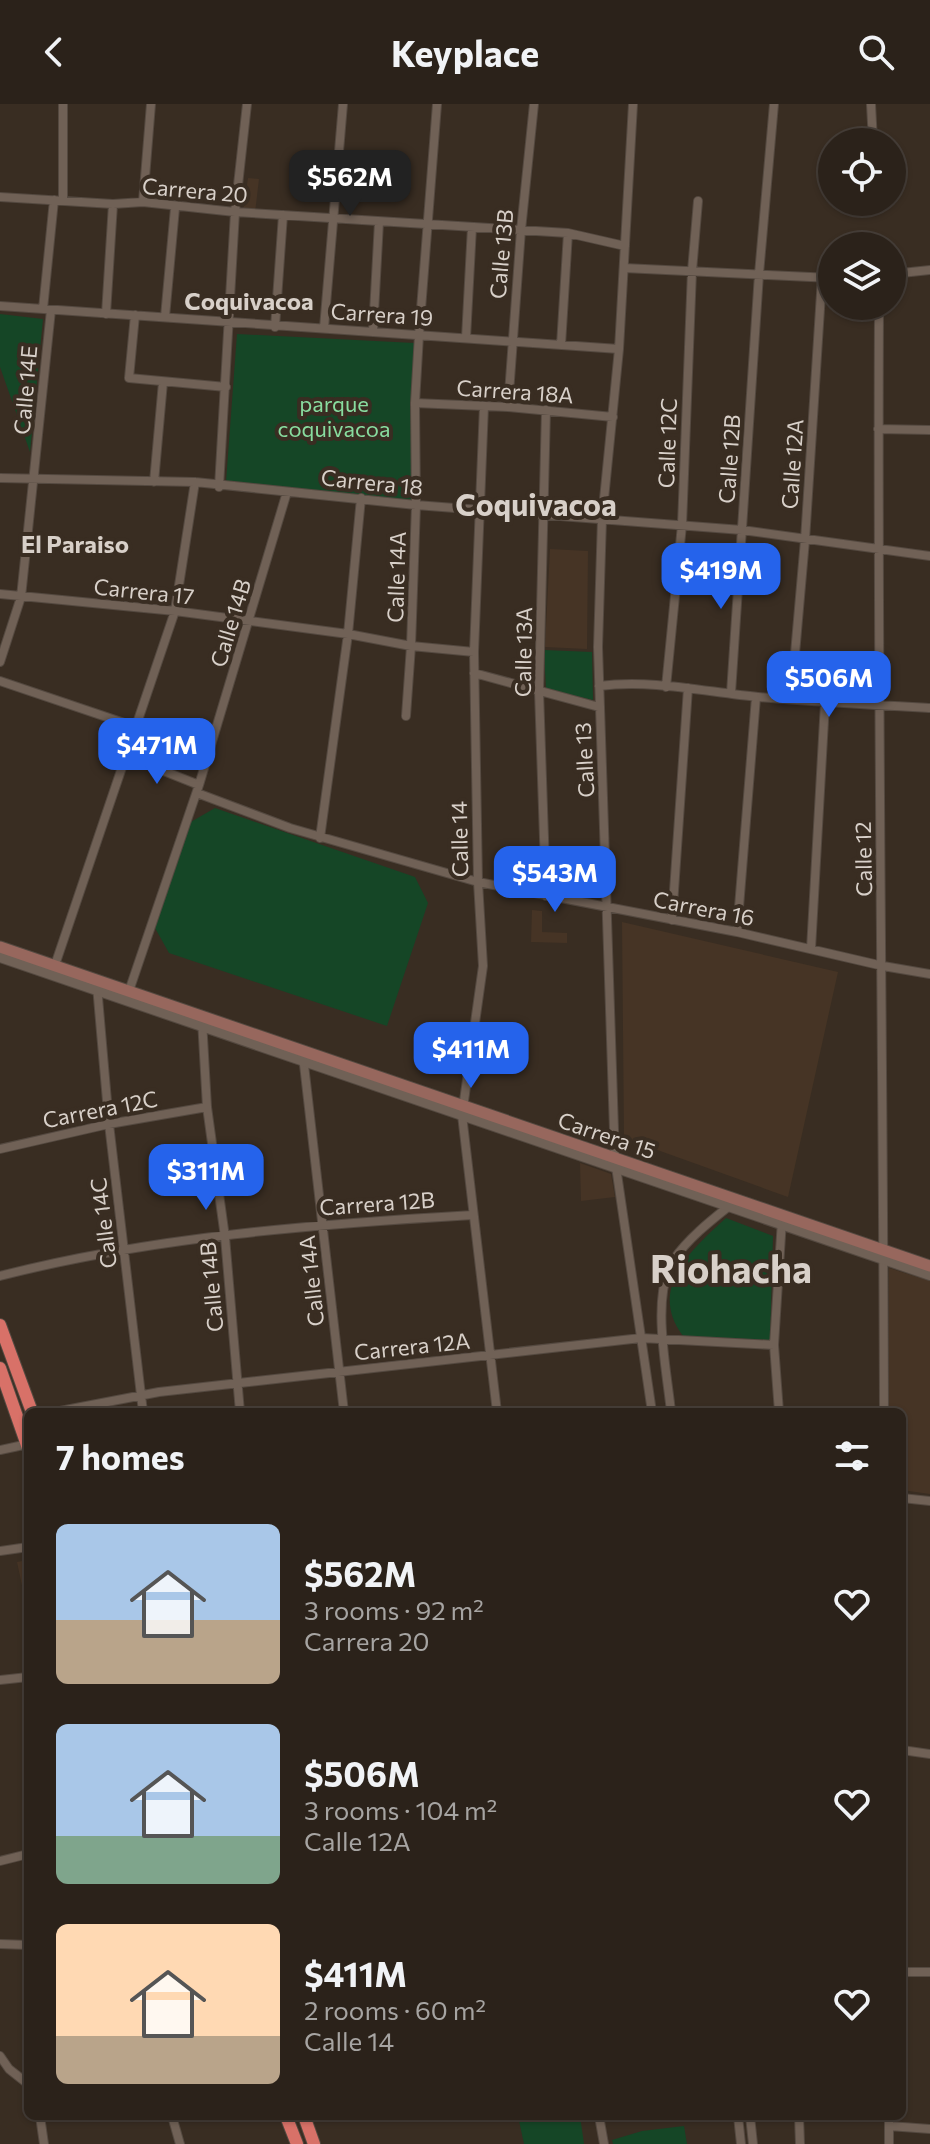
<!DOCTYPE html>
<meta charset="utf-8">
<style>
:root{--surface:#2b221a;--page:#372f27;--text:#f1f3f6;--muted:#a6a4a2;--line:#473f39;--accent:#2563eb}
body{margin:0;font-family:Commissioner,sans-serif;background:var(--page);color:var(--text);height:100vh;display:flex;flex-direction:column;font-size:30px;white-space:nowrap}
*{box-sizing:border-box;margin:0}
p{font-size:26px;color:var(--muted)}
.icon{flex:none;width:44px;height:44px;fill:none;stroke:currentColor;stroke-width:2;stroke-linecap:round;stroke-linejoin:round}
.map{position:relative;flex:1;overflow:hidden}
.panel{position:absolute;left:24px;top:1304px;width:882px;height:712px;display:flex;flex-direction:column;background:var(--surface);border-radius:12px;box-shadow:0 2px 6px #0004,0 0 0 2px var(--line)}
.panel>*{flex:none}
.buttons{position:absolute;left:818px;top:24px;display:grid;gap:16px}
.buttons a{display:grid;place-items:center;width:88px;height:88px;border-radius:50%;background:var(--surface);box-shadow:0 2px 6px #0004,0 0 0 2px var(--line);font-size:40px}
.price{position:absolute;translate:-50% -68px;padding:0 18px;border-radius:16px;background:var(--accent);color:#fff;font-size:26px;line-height:52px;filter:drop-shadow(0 2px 4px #0008)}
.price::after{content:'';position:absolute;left:50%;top:48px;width:24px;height:18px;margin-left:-12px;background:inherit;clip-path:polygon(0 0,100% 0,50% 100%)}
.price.active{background:#222;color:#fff}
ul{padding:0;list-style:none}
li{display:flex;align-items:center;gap:24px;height:200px;padding:0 32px}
li span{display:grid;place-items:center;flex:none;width:224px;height:160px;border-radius:12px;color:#555}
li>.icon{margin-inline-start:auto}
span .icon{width:96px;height:96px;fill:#fffc;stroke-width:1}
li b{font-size:34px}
h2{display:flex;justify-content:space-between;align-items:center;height:96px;padding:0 32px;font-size:34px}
header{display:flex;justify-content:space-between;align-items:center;height:104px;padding:0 32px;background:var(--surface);font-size:36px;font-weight:700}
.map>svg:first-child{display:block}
.built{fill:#463425}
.green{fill:#154626}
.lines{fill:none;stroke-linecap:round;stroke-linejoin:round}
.minor-casing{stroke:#544940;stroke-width:10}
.tertiary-casing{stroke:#544940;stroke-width:12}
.secondary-casing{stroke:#544940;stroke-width:13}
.trunk-casing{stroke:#544940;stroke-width:14}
.minor{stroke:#706156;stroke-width:8}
.tertiary{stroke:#706156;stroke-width:10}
.secondary{stroke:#97675d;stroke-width:11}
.trunk{stroke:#d87168;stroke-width:12}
.labels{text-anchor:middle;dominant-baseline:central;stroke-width:8;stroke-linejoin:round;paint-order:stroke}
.street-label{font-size:22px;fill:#d8d0c9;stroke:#392d22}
.park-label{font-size:22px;fill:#88dc9f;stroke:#392d22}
.neighbourhood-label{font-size:24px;font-weight:bold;fill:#d8d0c9;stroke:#392d22}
.district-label{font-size:30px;font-weight:bold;fill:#d8d0c9;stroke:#392d22}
.town-label{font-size:38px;font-weight:bold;fill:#d8d0c9;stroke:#392d22}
</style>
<header><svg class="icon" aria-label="back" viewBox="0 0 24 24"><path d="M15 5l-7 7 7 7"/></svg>Keyplace<svg class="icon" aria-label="search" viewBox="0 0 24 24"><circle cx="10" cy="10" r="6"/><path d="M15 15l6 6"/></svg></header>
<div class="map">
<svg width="930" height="2040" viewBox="0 0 930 2040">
<rect width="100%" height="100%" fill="#392d22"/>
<path class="built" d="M248,74L259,75L255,109L243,107Z
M550,445L588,447L587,545L545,543Z
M532,806L542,807V828L567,829V839L531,838Z
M622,818L838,868L788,1093L624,1034Z
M580,1059L611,1070L615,1093L581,1097Z
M889,1164L930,1177V1390L902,1386V1308H889Z
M28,1456V1500H26L17,1458Z"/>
<path class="green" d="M0,210L43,215L30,348L0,263Z
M237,230L414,239L413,396L226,378Z
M544,546L592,548L593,596L546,585Z
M215,704L415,773L428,799L387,922L169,849L155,824L189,719Z
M726,1114L773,1132L770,1236L683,1232C647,1184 692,1145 726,1114Z
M518,2012H580L584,2040H524Z
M684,2022L687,2040H613L612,2036L642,2027Z"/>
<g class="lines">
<g class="minor-casing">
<path id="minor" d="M633,0L619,245L602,415L598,543L615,1056L652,1308
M871,0L873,38
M0,93L113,100L143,98L235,108L568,129L625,142
M63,95V0
M143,98L151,0
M624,164L832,174
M892,170L930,166
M0,202L619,245
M879,202C877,571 883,940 884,1308
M43,205L54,96
M106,210L113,100
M135,211L129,274L226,283
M165,213L175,104
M275,223L283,111
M324,224L343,0
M373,227L379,118
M466,234L472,123
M561,241L568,129
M415,299L508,303L613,313
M484,302L474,548L478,778L483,862L462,1011L497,1308
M508,303L521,126L534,0
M878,325L930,326
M0,374L195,378L416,401L742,426L930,452
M154,378L163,278
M219,383L235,108L247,0
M0,490L175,507L348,530L411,542L474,548
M0,558L21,493L51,206
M474,569L599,603
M0,577L136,623
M599,582C652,575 706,588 758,593C815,598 873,601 930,604
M666,583L682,421L692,167L698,97
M731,589L759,170L774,0
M791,595L805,436L822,174
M406,612L411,542L416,401L415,299L419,231L437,0
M126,652L199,681
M197,689L290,724L478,778L737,828L883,862L930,870
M320,734L348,530L361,394
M546,792L539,587L546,306
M672,816L688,584
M737,828L756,593
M811,845L825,599
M54,864L175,507L195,378
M97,882L109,1020L143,1308
M129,887L199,681L287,388
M202,916L207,1003L225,1133L240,1308
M303,952L344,1308
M0,1045L109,1020L207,1003
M0,1172C151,1133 317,1120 473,1111
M55,1308L159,1288L641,1234L774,1241
M671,1308C667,1266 650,1191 674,1155C688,1135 709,1118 728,1103
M779,1308L774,1241L782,1116
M0,1346L28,1340
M902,1394L930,1397
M0,1447L28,1443
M0,1576L28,1573
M902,1646L930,1650
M0,1757L28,1750
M0,1840L28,1841
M902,1868H930
M0,1952L9,1965L28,1980
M40,2012L44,2040
M172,2012L180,2040
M599,2012L604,2040
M738,2012L741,2040
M750,2012L753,2040
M799,2012L800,2040
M889,2022L930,2025
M889,2040V2012"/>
</g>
<g class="tertiary-casing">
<path id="tertiary" d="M0,853L930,1171"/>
</g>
<g class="secondary-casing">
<path id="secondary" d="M0,843L930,1162"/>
</g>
<g class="trunk-casing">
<path id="trunk" d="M0,1221L32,1308
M0,1264L28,1344
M286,2012L297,2040
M304,2012L314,2040"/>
</g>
<use href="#minor" class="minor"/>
<use href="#tertiary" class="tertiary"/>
<use href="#secondary" class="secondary"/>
<use href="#trunk" class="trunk"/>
</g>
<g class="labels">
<g class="street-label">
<text transform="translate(195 86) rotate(5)">Carrera 20</text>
<text transform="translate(501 150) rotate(-85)">Calle 13B</text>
<text transform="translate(382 210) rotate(4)">Carrera 19</text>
<text transform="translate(25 286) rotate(-85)">Calle 14E</text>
<text transform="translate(515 287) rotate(4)">Carrera 18A</text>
<text transform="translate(667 339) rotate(-88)">Calle 12C</text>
<text transform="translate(729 355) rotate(-86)">Calle 12B</text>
<text transform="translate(792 360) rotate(-86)">Calle 12A</text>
<text transform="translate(372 378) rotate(6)">Carrera 18</text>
<text transform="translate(396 473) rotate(-88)">Calle 14A</text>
<text transform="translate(144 487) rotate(6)">Carrera 17</text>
<text transform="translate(230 519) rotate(-73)">Calle 14B</text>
<text transform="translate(523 548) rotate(-89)">Calle 13A</text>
<text transform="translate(584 656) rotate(-93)">Calle 13</text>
<text transform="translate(459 735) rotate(-91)">Calle 14</text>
<text transform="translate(863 755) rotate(-91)">Calle 12</text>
<text transform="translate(704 804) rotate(11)">Carrera 16</text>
<text transform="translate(100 1005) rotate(-11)">Carrera 12C</text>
<text transform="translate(607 1031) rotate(19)">Carrera 15</text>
<text transform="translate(377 1099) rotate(-4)">Carrera 12B</text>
<text transform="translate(103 1119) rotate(-97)">Calle 14C</text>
<text transform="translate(311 1177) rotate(-96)">Calle 14A</text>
<text transform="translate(211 1183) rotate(-95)">Calle 14B</text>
<text transform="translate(412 1242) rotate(-6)">Carrera 12A</text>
</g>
<g class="park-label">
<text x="334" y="299">parque<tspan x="334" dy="25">coquivacoa</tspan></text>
</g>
<g class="neighbourhood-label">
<text x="249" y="196">Coquivacoa</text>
<text x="75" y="439">El Paraiso</text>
</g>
<g class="district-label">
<text x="536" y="399">Coquivacoa</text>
</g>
<g class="town-label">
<text x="731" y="1163">Riohacha</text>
</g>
</g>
</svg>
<div class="buttons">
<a><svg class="icon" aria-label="locate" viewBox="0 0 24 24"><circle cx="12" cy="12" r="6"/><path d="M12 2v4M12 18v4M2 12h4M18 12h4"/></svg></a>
<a><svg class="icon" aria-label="layers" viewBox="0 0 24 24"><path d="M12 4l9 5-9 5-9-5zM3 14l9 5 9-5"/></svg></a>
</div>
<b class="price active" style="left:350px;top:114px">$562M</b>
<b class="price" style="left:721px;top:507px">$419M</b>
<b class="price" style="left:829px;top:615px">$506M</b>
<b class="price" style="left:157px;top:682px">$471M</b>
<b class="price" style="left:555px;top:810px">$543M</b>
<b class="price" style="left:471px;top:986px">$411M</b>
<b class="price" style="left:206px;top:1108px">$311M</b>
<section class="panel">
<h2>7 homes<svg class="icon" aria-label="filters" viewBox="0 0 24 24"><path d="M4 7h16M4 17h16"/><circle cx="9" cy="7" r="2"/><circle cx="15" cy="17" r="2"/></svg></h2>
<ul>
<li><span style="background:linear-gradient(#a9c7e8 60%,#b9a48a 0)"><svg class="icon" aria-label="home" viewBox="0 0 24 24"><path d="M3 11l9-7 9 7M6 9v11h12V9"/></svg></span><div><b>$562M</b><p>3 rooms · 92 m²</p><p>Carrera 20</p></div><svg class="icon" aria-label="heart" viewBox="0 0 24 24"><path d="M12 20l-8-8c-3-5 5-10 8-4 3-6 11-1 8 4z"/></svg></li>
<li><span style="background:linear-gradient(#a9c7e8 70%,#7fa58c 0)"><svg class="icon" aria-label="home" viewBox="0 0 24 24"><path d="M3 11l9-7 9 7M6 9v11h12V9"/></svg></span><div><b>$506M</b><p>3 rooms · 104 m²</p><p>Calle 12A</p></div><svg class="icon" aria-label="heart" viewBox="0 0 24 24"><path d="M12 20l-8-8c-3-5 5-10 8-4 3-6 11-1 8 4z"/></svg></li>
<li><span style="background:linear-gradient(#ffd9b3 70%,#b9a48a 0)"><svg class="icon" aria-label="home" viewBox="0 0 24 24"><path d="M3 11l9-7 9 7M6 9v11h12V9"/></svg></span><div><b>$411M</b><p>2 rooms · 60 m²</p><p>Calle 14</p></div><svg class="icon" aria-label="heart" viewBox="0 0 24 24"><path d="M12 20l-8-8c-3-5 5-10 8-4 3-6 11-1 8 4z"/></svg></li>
</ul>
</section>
</div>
